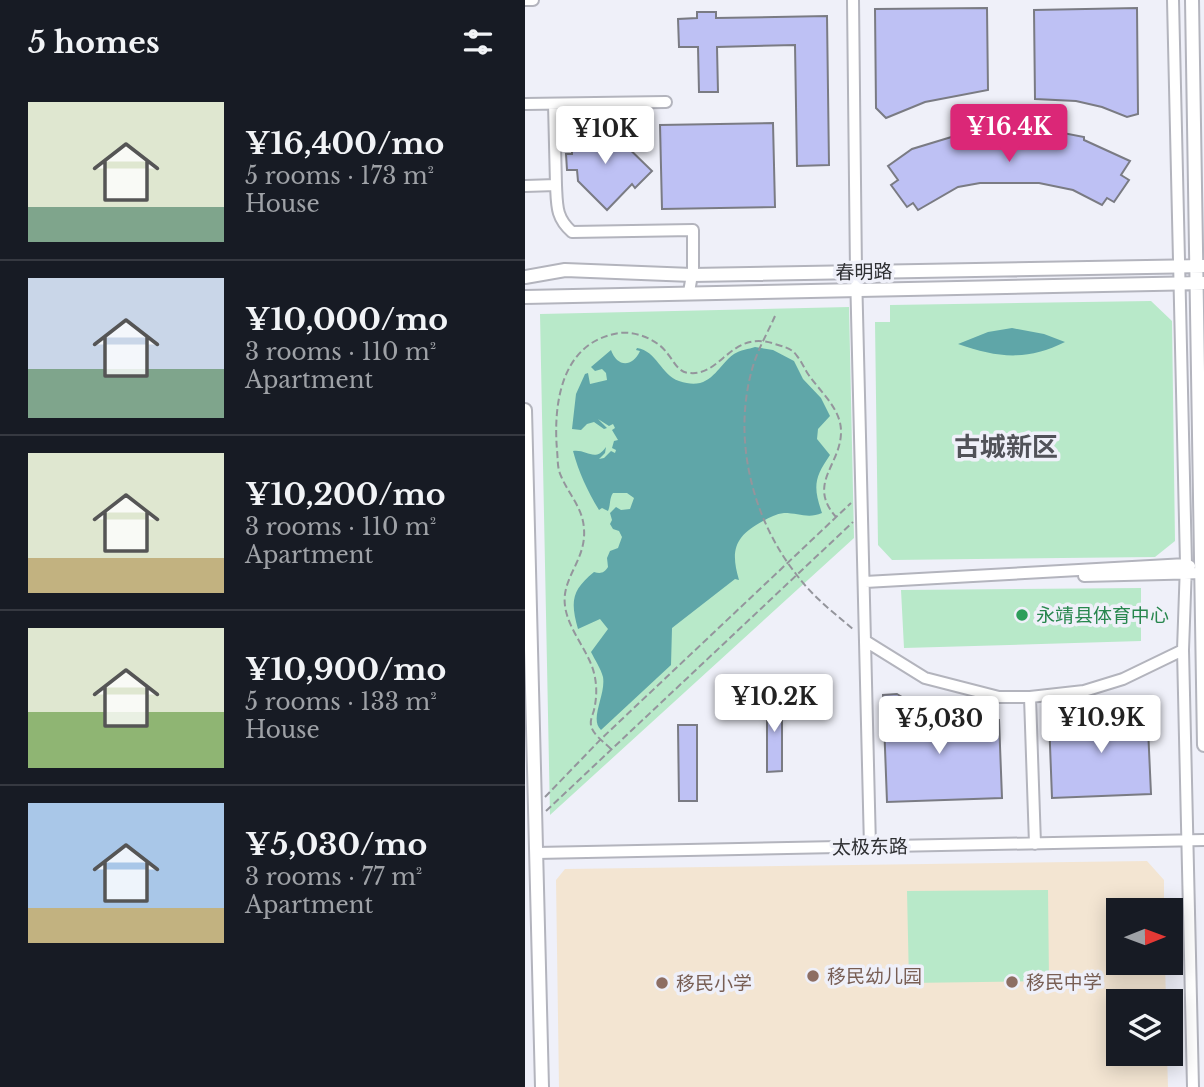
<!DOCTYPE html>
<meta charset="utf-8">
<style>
:root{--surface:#171b24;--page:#20242c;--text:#f1f3f6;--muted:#9ea1a6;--line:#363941;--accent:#db2777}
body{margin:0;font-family:"Libre Baskerville","Noto Sans SC",serif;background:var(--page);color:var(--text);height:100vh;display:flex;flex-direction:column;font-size:26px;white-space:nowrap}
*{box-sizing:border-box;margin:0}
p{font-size:23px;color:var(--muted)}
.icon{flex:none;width:38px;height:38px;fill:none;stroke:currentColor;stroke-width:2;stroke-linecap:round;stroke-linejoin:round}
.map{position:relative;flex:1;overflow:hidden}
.drawer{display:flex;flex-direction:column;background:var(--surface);width:525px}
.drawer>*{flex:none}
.needle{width:46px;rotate:89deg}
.fabs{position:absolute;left:581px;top:898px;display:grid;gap:14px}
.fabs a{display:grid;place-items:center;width:77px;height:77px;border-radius:0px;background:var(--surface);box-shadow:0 4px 18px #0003;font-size:35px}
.price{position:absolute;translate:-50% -60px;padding:0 16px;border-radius:7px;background:#fff;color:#222;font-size:23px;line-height:46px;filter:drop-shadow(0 2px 4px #0008)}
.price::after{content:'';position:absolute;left:50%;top:42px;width:21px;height:16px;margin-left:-10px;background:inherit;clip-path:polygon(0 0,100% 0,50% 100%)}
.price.on{background:var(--accent);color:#fff}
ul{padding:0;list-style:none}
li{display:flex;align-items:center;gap:21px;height:175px;padding:0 28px}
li+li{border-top:2px solid var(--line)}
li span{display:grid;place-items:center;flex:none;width:196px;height:140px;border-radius:0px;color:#555}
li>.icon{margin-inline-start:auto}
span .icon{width:84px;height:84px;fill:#fffc;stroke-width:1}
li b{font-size:30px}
h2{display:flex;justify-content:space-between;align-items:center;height:84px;padding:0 28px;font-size:30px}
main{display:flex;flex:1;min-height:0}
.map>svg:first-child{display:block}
.education{fill:#f3e5d2}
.green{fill:#b8e9c9}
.water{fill:#5fa6a8}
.building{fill:#bec1f4;stroke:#7a7b83;stroke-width:2}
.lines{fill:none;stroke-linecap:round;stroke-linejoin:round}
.minor-casing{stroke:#b3b4bd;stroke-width:14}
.major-casing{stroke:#b3b4bd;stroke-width:16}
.path{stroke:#94959c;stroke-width:2;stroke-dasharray:7 3.5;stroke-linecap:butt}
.minor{stroke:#fff;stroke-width:10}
.major{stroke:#fff;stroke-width:12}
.leisure-dot{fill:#2e9e5b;stroke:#eff0f9;stroke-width:2.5}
.education-dot{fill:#8d6e63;stroke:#eff0f9;stroke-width:2.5}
.labels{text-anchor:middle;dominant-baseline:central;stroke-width:7;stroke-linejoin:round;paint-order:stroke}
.street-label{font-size:19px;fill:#2e2f32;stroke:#eff0f9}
.leisure-label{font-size:19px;fill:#27864d;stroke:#eff0f9;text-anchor:start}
.education-label{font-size:19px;fill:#785e54;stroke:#eff0f9;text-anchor:start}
.district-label{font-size:26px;font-weight:bold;fill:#515259;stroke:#eff0f9}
</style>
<main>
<section class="drawer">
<h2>5 homes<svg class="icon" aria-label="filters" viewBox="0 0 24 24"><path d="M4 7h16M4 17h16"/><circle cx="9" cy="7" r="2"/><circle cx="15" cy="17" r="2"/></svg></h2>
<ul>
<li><span style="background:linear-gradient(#dfe7d0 75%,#7fa58c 0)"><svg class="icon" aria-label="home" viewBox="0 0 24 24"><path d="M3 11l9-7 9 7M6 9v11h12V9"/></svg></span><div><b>¥16,400/mo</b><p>5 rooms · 173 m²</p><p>House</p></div></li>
<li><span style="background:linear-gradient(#c9d6e8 65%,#7fa58c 0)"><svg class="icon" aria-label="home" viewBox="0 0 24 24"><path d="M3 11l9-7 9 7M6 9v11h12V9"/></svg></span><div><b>¥10,000/mo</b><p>3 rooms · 110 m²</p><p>Apartment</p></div></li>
<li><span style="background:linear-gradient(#dfe7d0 75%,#c2b280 0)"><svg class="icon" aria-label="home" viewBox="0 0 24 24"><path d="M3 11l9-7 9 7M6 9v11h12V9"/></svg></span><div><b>¥10,200/mo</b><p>3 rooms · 110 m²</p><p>Apartment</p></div></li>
<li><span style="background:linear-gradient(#dfe7d0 60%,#8fb573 0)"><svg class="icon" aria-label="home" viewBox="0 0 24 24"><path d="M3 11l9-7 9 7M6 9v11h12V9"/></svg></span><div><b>¥10,900/mo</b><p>5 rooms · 133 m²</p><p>House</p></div></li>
<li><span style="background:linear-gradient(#a9c7e8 75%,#c2b280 0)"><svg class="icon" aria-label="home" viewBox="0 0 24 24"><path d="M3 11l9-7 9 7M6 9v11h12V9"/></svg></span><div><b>¥5,030/mo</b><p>3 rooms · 77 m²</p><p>Apartment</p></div></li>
</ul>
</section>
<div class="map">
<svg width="679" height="1087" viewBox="0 0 679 1087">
<rect width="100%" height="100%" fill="#eff0f9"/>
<path class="education" d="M622,861L639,880V910H593V962L640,963L641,1001H593V1054H642L643,1087H34L31,880L40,869Z"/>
<path class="green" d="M626,301L647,321L650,541L630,557L367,560L353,545L350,322H365V305Z
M324,307L329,538L25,815L15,314Z
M616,588V641L379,648L376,590Z
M523,890L524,981L384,983L382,891Z"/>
<path class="water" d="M487,328L519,334L540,342C502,361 473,358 433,344L463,332Z
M230,347L248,350L269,361L278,379L296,398L305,416L293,429L292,439L305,455C289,478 288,487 297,513C283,519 274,513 259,513C251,514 245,517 238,521C210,536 205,550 214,580L210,579L147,628L146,665L76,730C64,719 81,695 78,677C76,669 70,660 66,652L83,629L75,619L53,629C45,601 47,590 69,572C76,574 79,573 83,567L82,558L85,551L93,548L97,537L94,531L88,529L85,524L87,520L85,513L91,507L96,510L105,509L109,498L102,493H88C84,499 86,504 83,511L77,508L74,510C62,490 54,473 48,451C62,449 70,463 81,447L80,453L74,459L79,458L86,451L90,453L91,450L87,448L89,441L93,440L87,430L90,428L88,424L84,426L73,419L82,428L79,429L69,422L62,424L56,430L47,429L51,394L60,374L63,373L65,384L82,380L81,373L77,369L70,371L66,367L86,350C92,367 107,368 115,351L111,350L112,348C132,351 136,375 154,381C186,392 191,367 209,354C215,350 224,349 230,347Z"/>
<path class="building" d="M462,8L463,90L400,102L361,118L351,108L350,9Z
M612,8L613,114L602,117L577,107L551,101L510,99L509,10Z
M172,12H191V18L302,16L304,165L272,166L270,45L192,47L193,92H174L173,47H154L153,19L172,18Z
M248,123L250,207L137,209L135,125Z
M497,125L559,137V140L605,161L596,175L604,180L589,202L582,198L577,205L548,190L514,183H455L433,187L393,210L388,203L382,207L366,185L373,180L363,166L387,149L456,128Z
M78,127V149L91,136L127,171L110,188L107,184L82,210L53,181L52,170H42L41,154H47V145H52L51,128Z
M372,694L382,700L383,711L404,710V712L431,722L474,720L477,798L362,802L358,695Z
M242,697H257V771L242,772Z
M622,706L626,794L527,798L524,719L587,717L586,707Z
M153,725H172V801H154Z"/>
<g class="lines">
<g class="minor-casing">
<path id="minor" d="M0,0H8
M328,0L331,272L345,847
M648,0L661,564L658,650L668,1087
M0,104L141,102
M29,104L31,185
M0,186L31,185C32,206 31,218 47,232L168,230V269L164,292
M559,576L679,573
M340,582L661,564L665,566
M342,642L400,678L474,697H505L559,691L598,679L658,650
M505,697L510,844
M11,853L679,840"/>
</g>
<g class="major-casing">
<path id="major" d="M667,0L679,745
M0,277L40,270L167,275L679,266
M0,297L678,283
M0,410L17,1087"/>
</g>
<path class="path" d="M250,316C243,332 233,349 228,366C207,436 226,517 271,574C287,596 309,613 329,630
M86,749C79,742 67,734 66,725C65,720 68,714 69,710C72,697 72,685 69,673C63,648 36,623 40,594C43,572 61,556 59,529C58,508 44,495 36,476C32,468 33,459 32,450C28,402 37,341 95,333C111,331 133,340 142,353C149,361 153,373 165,373C197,376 206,329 250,344C259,347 267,348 272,356C277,362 279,368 283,374C295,392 317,409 316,433C315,466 282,484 311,517
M20,797L76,739L326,503
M21,811L328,522"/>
<use href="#minor" class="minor"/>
<use href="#major" class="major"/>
</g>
<circle class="leisure-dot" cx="497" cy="615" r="7"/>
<g class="education-dot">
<circle cx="288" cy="976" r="7"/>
<circle cx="487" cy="982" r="7"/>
<circle cx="137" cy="983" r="7"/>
</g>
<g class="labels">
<g class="street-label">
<text transform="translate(339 272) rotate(-1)">春明路</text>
<text transform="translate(345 847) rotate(-1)">太极东路</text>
</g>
<g class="leisure-label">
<text x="511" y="615">永靖县体育中心</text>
</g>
<g class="education-label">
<text x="302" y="976">移民幼儿园</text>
<text x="501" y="982">移民中学</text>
<text x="151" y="983">移民小学</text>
</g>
<g class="district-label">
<text x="481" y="447">古城新区</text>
</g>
</g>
</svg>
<div class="fabs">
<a><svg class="needle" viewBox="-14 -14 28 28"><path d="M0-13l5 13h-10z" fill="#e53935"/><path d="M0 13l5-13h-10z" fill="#9ea1a6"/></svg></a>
<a><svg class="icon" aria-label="layers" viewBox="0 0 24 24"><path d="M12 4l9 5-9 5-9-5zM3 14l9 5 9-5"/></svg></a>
</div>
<b class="price on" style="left:484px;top:164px">¥16.4K</b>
<b class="price" style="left:80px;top:166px">¥10K</b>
<b class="price" style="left:249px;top:734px">¥10.2K</b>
<b class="price" style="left:576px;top:755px">¥10.9K</b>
<b class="price" style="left:414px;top:756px">¥5,030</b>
</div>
</main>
